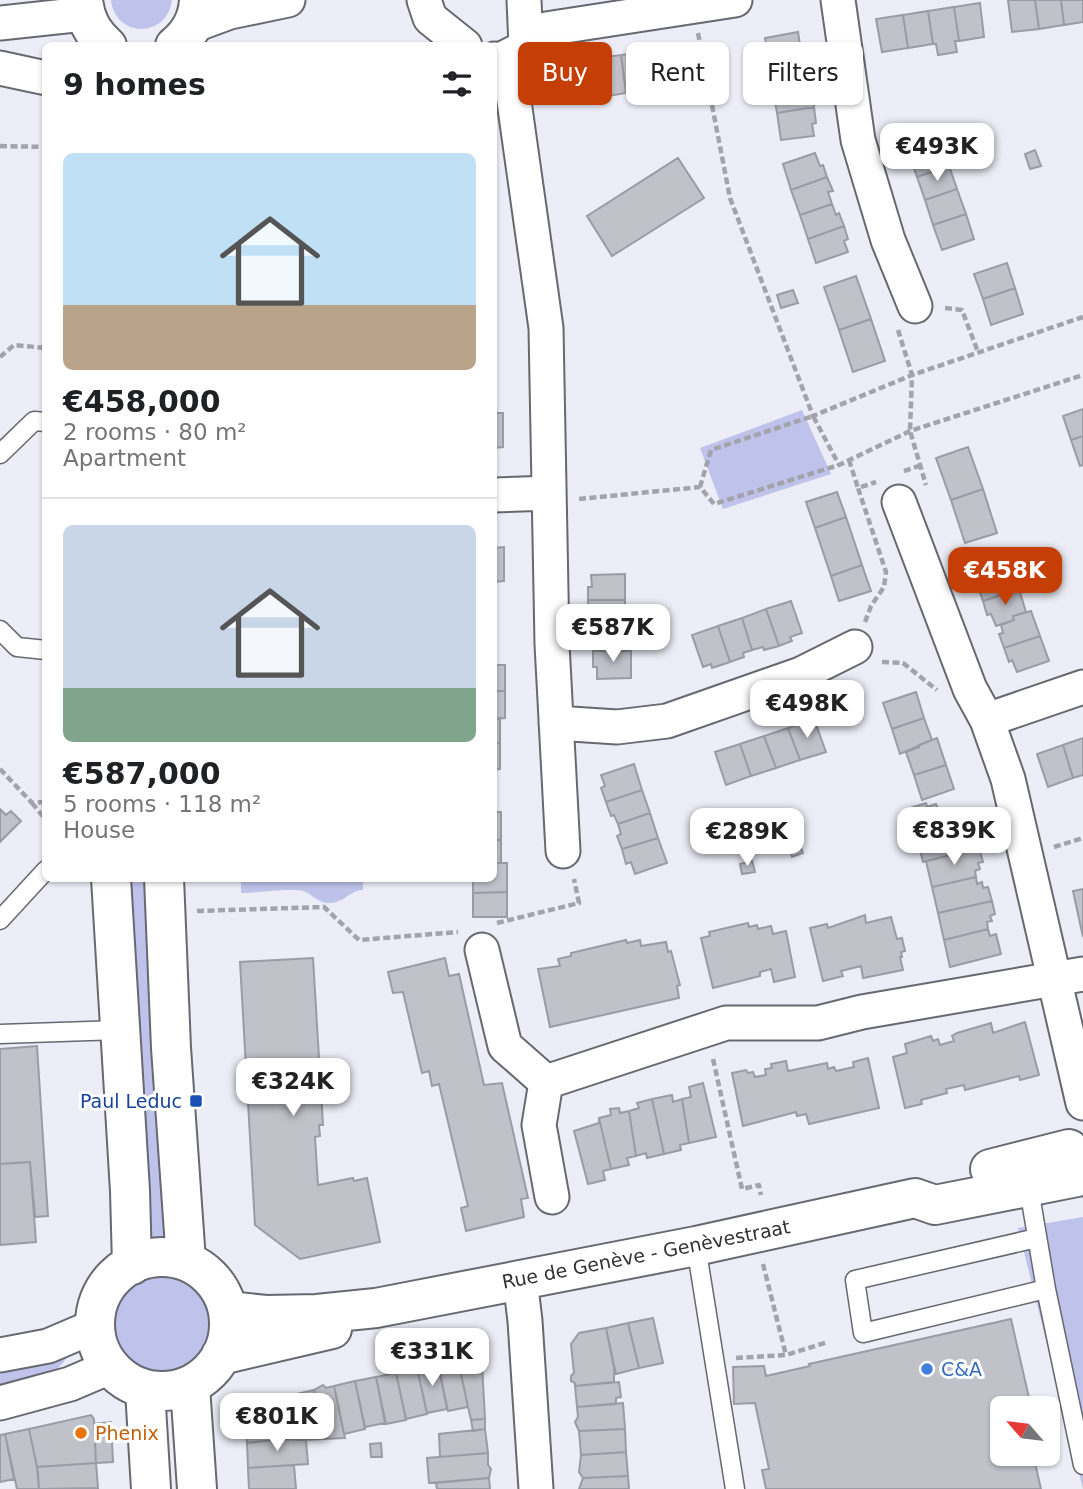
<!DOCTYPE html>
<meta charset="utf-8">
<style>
:root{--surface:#fff;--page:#f2f2f2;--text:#202124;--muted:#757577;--line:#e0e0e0;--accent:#c53e06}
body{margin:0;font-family:"DejaVu Sans",sans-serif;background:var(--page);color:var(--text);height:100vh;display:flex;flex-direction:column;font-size:26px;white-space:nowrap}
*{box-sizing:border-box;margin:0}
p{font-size:23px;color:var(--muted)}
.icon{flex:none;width:38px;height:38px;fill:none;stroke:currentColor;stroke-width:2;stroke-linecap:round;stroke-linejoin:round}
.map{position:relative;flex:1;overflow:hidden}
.sheet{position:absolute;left:42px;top:42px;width:455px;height:840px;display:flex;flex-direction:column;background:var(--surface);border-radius:10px;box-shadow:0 2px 5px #0004}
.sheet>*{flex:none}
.banner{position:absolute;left:518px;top:42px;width:458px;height:63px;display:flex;gap:14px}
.needle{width:46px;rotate:298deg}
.fabs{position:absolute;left:990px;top:1396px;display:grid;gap:14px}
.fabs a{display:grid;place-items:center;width:70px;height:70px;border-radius:10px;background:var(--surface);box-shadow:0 2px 5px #0004;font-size:35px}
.price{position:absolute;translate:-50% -60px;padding:0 16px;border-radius:14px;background:#fff;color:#222;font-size:23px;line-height:46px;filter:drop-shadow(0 2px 4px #0008)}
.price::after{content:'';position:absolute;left:50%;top:42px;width:21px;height:16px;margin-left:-10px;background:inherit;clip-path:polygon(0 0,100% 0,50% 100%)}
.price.selected{background:var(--accent);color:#fff}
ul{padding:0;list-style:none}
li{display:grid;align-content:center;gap:14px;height:371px;padding:0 21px}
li+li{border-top:2px solid var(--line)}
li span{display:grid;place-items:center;height:217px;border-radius:10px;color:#555}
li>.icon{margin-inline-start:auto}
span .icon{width:126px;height:126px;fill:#fffc;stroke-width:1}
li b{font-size:30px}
h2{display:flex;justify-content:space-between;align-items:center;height:84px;padding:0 21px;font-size:30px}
.pill{padding:0 24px;border-radius:10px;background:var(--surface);box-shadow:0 2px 5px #0004;font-size:24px;line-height:63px}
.pill.selected{background:var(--accent);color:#fff}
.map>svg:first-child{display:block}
.green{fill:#bfc3eb}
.building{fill:#c0c1c9;stroke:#9a9ba4;stroke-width:2}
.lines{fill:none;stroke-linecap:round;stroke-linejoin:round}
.lane-casing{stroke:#676870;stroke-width:21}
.street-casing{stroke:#676870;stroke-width:37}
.secondary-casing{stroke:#676870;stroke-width:42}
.path{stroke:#a3a4ab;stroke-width:4.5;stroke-dasharray:7 3.5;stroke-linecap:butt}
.lane{stroke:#fff;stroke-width:18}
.street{stroke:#fff;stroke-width:33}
.secondary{stroke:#fff;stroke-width:38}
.transit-dot{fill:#1a4fb4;stroke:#fff;stroke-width:2.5}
.shop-dot{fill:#3f7fe0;stroke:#fff;stroke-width:2.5}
.food-dot{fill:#e8710a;stroke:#fff;stroke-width:2.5}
.labels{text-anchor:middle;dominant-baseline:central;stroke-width:6;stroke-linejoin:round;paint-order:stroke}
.transit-label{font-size:19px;fill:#164399;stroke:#fff;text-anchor:end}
.street-label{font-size:19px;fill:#313135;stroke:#fff}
.shop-label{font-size:19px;fill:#366cbe;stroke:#fff;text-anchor:start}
.food-label{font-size:19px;fill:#c56008;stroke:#fff;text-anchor:start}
</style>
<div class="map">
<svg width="1083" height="1489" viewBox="0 0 1083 1489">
<rect width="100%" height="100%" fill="#ecedf6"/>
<path class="green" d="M111,0H172C167,39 115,38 111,0Z
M802,410L831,474L723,509L700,448Z
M118,879H151L169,1237L136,1241Z
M241,879H363V890C350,890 344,904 327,903C317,902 311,893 303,891C289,888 256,893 241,893Z
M1083,1217V1489L1018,1228Z
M111 1324a52 52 0 1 1 104 0a52 52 0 1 1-104 0Z
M74,1347C53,1382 37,1381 0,1389V1370Z"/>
<path class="building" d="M1008,0H1035L1039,29L1012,32Z
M1035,0H1061L1064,25L1039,29Z
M1061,0H1083V22L1064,25Z
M980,3L984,37L959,41L954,7Z
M954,7L959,41H955L957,52L938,55L936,44H933L928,11Z
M928,11L933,44L908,48L903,15Z
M903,15L908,48L882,52L876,19Z
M798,32L800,45H804L807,59L769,64L765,38Z
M673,47L679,86L652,90L646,51Z
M646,51L652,90L626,93L621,55Z
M621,55L626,93L602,97L596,58Z
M596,58L602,97L574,101L568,62Z
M807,59L809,74H805L806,84L773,89L769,64Z
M806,84L808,95H812L814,107L777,113L773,89Z
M814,107L816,123L812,124L814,136L781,140L777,113Z
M941,140L949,166L917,177L908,151Z
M1035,150L1041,166L1030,169L1025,154Z
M815,153L820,166L823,165L827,177L791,190L783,164Z
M678,158L704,198L612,256L587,216Z
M949,166L957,189L925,200L917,177Z
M827,177L833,191L828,192L832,204L800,215L791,190Z
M957,189L966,214L933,225L925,200Z
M832,204L836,215L839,213L844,226L808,239L800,215Z
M966,214L974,239L942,250L933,225Z
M844,226L848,239L844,241L848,252L816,263L808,239Z
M1007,263L1015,288L983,299L974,274Z
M856,276L871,319L839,330L824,287Z
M1015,288L1023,314L991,325L983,299Z
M793,290L798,303L781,308L777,295Z
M871,319L885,361L853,372L839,330Z
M1083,409V436L1071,440L1063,416Z
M494,413H503V447L494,448Z
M1083,436V465L1080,466L1071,440Z
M968,447L983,489L951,500L936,458Z
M983,489L997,533L965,543L951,500Z
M837,492L846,517L815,528L806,502Z
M846,517L862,565L831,576L815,528Z
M504,547V581L494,582V548Z
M1010,564L1019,589L983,601L978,587H982L978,575Z
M862,565L871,591L839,601L831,576Z
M625,574V600H588V587H592L591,575Z
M1019,589L1026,612L1013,616L1014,620L996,626L991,614L987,615L983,601Z
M588,600H625V625L592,628V616H588Z
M791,601L802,633L790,637L792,641L779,646L766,609Z
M766,609L779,646L764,650L763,647L752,650L742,618Z
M1031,611L1040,636L1004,648L999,634L1003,633L1001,625L1014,620L1013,616Z
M742,618L752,650L743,653L744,657L730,662L718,626Z
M612,625H631V651H593V637H597V628H612Z
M718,626L730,662L712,668L711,664L703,667L692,635Z
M1040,636L1049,661L1017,672L1012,660L1009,662L1004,648Z
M593,651H631V678L597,679V667H593Z
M494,665H505V691H494Z
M494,691H505V718L494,719Z
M916,692L924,718L892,729L883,703Z
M500,718V743H494V719Z
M924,718L932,740L900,754L892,729Z
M814,719L826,752L800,760L788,728Z
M788,728L800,760L776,768L764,736Z
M764,736L776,768L751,776L740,744Z
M937,738L946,765L914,775L906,752L919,747V745Z
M1083,738V775L1073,778L1063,745Z
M494,743H500V769L494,770Z
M740,744L751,776L726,785L715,752Z
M1063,745L1073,778L1048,787L1037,754Z
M634,764L642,790L606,802L601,788L605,786L601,775Z
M946,765L954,789L922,800L914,775Z
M642,790L650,813L618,824L614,815L611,816L606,802Z
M926,803L927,807L936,804L939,811L910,819L907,809Z
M0,809L6,815L11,811L21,821L0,842Z
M494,812H501V840H494Z
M650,813L658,838L622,849L617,836L621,834L618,824Z
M965,822L969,837L976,835L979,848L923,862L916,834Z
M658,838L667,863L635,874L631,862L626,864L622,849Z
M494,840H501V863H494Z
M798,841L803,853L792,857L788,844Z
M979,848L983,862L978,863L980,869L975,871L976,877L932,887L926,861Z
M752,861L755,872L742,874L740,864Z
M494,863H507V892L473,893V878H494Z
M976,877L977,884L982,882L983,888L988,887L992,901L938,913L932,887Z
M1083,889V937L1073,891Z
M507,892V917H473V893Z
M992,901L995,914L990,916L992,921L987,922L988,929L944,940L938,913Z
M865,915L866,923L891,917L897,939L902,938L905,951L901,952L902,957H900L903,970L863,978L861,966L841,971L843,976L823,981L810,928L827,924L828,928Z
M748,923L749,927L757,925L758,929L771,926L773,934L786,931L795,977L774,982L771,969L760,972V976L713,988L701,938L710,936L709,932Z
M988,929L990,936L996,934L1001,954L950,967L944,940Z
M626,940L627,943L640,940L641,946L666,942L668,952L671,951L680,985L677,986L679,998L550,1027L538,969L560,966L558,959L571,956V953Z
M313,958L323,1125H319L320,1136L315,1137L318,1185L353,1178L354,1181L367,1178L380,1242L300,1259L255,1225L240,962Z
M445,958L449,976L459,974L484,1085L502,1083L528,1198L521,1199L524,1217L466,1231L461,1208L468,1206L439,1084L432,1086L429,1071L422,1073L403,992L393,993L388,972Z
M1025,1022L1039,1075L1020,1080L1019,1076L965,1090L964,1085L946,1089L947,1093L921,1100L922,1104L905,1108L893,1057L907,1053L905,1044L931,1036L933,1041L938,1039L940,1045L954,1041L952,1036L957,1033L991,1023L993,1033Z
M37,1046L48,1216L35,1217L30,1162L0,1164V1049Z
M868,1058L879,1108L809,1124L806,1114L797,1116L796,1112L743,1126L732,1073L746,1070L748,1073L753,1072L755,1077L766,1075L765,1069L772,1068L771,1064L786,1061L788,1071L827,1063L828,1069L834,1067L836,1071L854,1067L853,1062Z
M703,1083L716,1137L689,1143L682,1099L691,1097L689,1087Z
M672,1095L673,1102L682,1099L689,1143L680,1145L681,1150L664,1154L652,1099Z
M652,1099L664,1154L647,1158L646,1153L636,1156L629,1111L639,1108L637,1103Z
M619,1108L620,1113L629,1111L636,1156L627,1158L629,1165L611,1169L599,1118L611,1115L610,1109Z
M599,1118L611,1169L603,1171L605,1180L588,1184L574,1131L599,1123Z
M30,1162L36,1242L0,1245V1164Z
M653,1318L663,1363L639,1368L628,1323Z
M1011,1319L1029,1398L1021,1399L1023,1409H1003V1454H1033L1041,1489H766L762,1470L769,1469L755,1403L734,1404L733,1367L764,1366L766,1376L810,1366L809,1364Z
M628,1323L639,1368L616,1374L606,1328Z
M606,1328L614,1368V1382L575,1386V1383L571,1381V1376L574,1373L571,1344L579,1333Z
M471,1357L482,1364L485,1419L471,1420L468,1407L458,1360Z
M458,1360L468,1407L448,1411L438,1364Z
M438,1364L447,1409L427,1413L417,1368Z
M417,1368L427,1414L406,1419L396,1373Z
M396,1373L406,1420L386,1424L376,1377Z
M376,1377L385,1423L365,1427L355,1381Z
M355,1381L365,1429L344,1434L334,1386Z
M619,1382L621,1397L616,1398V1404L577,1407L575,1386Z
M323,1385L326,1388L334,1386L345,1438L323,1439L314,1390Z
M314,1390L323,1439L301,1440L292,1395Z
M292,1395L301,1440L281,1439L283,1434H278L271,1399Z
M271,1399L278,1434H283L281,1439L247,1443L244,1405Z
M623,1403L625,1429L579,1431L575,1422L578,1417L577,1407Z
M91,1415L94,1419L96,1463L37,1467L29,1429Z
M485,1419V1429L473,1431L471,1420Z
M111,1422L113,1462L96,1463L94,1424Z
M29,1429L38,1472L39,1489H17L5,1434Z
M485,1429L488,1453L440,1457L439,1434Z
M625,1429L626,1452L581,1455L579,1431Z
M5,1434L14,1479L0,1482V1435Z
M281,1439L306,1440L308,1464L248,1468L247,1443Z
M381,1443L382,1457H371L370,1444Z
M626,1452L628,1476L583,1478L579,1472L581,1455Z
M488,1453V1465L491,1469L489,1478L429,1483L427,1458Z
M96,1463L98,1488L39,1489L37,1467Z
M294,1465L296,1489H249L248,1468Z
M628,1476L629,1489H579L583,1478Z
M489,1478L490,1489H437L436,1483Z"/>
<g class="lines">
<g class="lane-casing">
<path id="lane" d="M0,454L34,421L46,422
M0,630L17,647L46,650
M0,920L46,870
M0,1034L119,1030
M1028,1183L1046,1289L1083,1465
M1037,1238L855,1280L863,1333L1046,1289
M696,1246L735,1489"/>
</g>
<g class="street-casing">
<path id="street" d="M424,0L430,18L465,46
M524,0L526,47L511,80L546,328L552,644L563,851
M838,0L858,140L888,240L915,306
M0,23L84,14
M192,26L230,12L288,0
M494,59L498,61L526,47L546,29L735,0
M0,68L46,78
M494,495L549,493
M899,502L970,689L987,720L1008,779L1083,1103
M987,720L1083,687
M556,723L617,727L667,721L801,674L855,647
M482,950L505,1046L546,1082
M546,1082L726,1023H818L862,1012L1083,974
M546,1082L539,1125L552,1197
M520,1279L525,1321L536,1489
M0,1355L48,1346L95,1326
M0,1403L70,1384L110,1367"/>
</g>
<g class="secondary-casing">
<path id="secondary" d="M83,0C85,19 92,33 107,46
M175,46C190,34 198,19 199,0
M111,878L130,1191L132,1265
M164,878L171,1048L186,1261
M990,1169L1069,1149
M95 1324a67 67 0 1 1 134 0a67 67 0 1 1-134 0Z
M228,1311L266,1315L317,1314L376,1308L696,1246L915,1198L935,1205L1077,1177
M221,1355L332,1329
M190,1386L197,1489
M145,1390L151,1489"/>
</g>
<path class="path" d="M698,33L730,198L813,416L912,375L1083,317
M0,146L46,147
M945,308L962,310L978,352
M898,330L912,375L910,431L926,485
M0,357L14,345L46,348
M849,460L858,488
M904,471L919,466
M700,487L711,450L813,416L839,465
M579,499L700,487L714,504L839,465L910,431L1083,375
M865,622L871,606L884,587L886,572L858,488L876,482
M882,662L903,663L937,690
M0,769L32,803L46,802
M32,803L46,820
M1054,847L1083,838
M197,911L324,907L359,940L458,932
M497,923L579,903L574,879
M713,1059L742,1189L759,1185L761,1195
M763,1264L786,1355
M736,1358L786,1355L828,1342"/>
<use href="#lane" class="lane"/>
<use href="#street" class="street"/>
<use href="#secondary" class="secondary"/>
</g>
<rect class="transit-dot" x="189" y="1094" width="14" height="14" rx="3.5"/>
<circle class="shop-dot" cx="927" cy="1369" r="7"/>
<circle class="food-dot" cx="81" cy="1433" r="7"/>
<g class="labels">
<g class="transit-label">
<text x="182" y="1101">Paul Leduc</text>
</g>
<g class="street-label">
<text transform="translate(646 1254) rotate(-11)">Rue de Genève - Genèvestraat</text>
</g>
<g class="shop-label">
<text x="941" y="1369">C&amp;A</text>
</g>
<g class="food-label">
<text x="95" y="1433">Phenix</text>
</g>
</g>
</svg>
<div class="fabs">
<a><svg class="needle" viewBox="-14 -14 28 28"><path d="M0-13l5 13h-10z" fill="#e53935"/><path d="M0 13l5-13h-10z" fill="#757577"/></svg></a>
</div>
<b class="price" style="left:937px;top:183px">€493K</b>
<b class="price selected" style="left:1005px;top:607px">€458K</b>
<b class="price" style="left:613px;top:664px">€587K</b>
<b class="price" style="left:807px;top:740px">€498K</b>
<b class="price" style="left:954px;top:867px">€839K</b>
<b class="price" style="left:747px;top:868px">€289K</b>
<b class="price" style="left:293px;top:1118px">€324K</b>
<b class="price" style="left:432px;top:1388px">€331K</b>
<b class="price" style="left:277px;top:1453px">€801K</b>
<div class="banner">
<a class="pill selected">Buy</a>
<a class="pill">Rent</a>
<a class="pill">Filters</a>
</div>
<section class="sheet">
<h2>9 homes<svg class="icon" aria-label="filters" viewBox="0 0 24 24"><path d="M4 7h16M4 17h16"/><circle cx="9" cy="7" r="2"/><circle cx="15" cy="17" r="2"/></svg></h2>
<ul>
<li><span style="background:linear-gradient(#bfe0f5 70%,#b9a48a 0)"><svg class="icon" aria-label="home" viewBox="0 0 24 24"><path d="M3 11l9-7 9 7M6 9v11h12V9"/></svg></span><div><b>€458,000</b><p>2 rooms · 80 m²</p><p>Apartment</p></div></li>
<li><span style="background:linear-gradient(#c9d6e8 75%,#7fa58c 0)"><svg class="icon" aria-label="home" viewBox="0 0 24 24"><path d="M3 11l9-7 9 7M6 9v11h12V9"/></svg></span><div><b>€587,000</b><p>5 rooms · 118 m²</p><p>House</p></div></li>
</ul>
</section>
</div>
